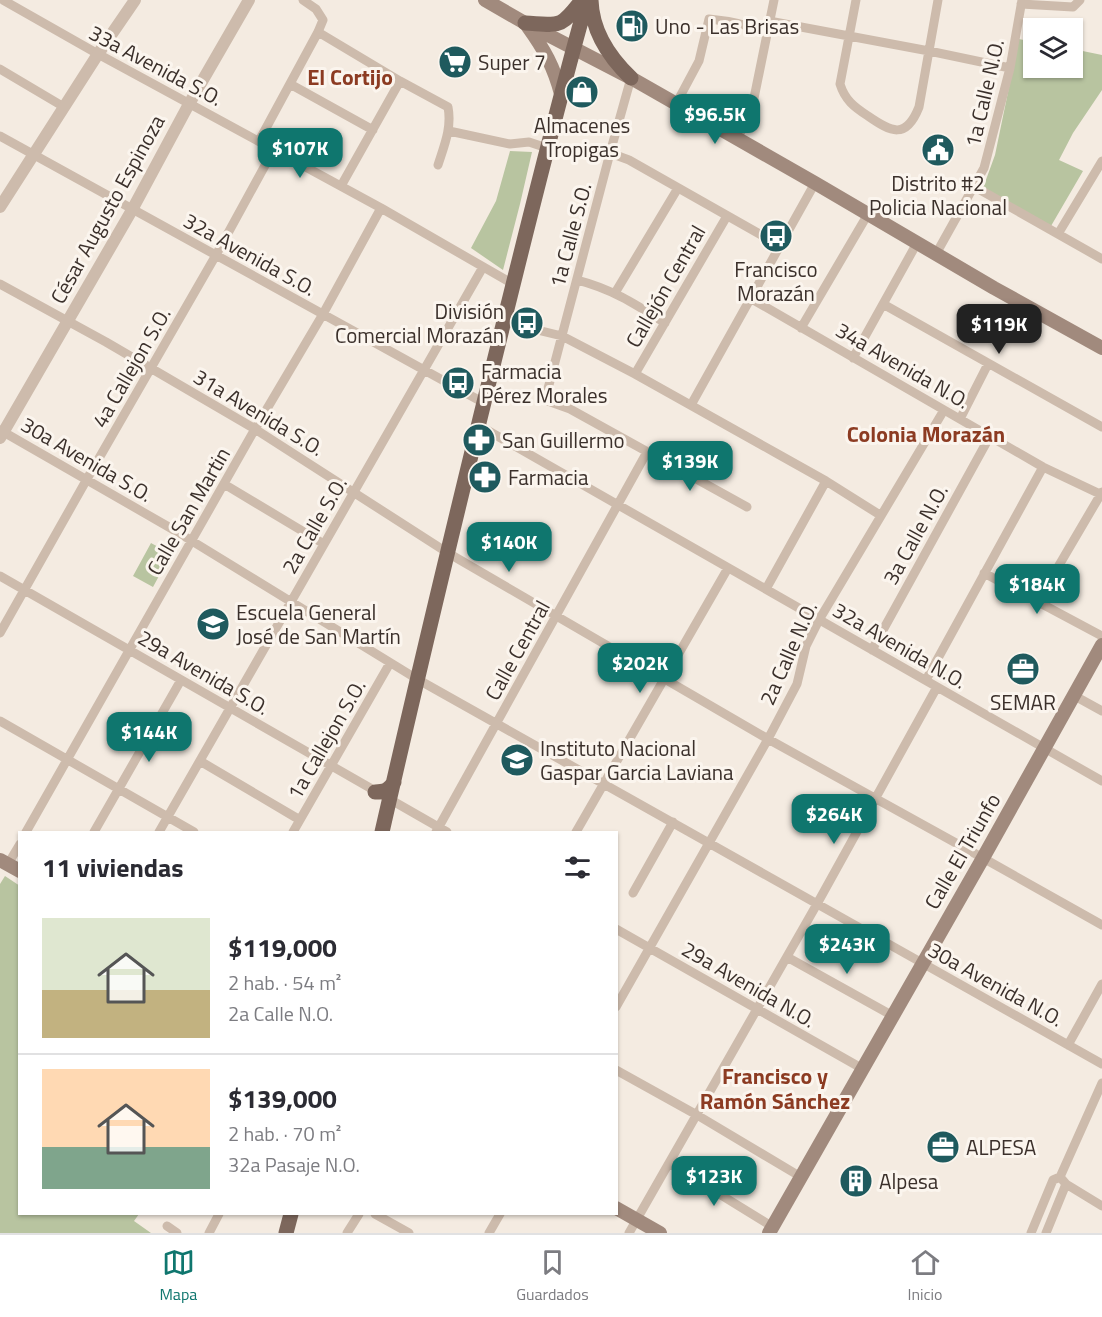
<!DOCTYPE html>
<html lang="es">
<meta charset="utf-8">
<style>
:root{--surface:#fff;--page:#f7f7f7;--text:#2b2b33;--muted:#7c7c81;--line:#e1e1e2;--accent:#0f766e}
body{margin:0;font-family:"Titillium Web",sans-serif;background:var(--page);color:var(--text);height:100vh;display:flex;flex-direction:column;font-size:22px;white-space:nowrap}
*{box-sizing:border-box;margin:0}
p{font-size:20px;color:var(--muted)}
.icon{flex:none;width:33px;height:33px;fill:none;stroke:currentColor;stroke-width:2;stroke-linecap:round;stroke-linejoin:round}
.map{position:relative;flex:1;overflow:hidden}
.sheet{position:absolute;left:18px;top:831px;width:600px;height:384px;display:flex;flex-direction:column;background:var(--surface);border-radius:0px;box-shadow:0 2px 4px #0004}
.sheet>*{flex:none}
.fabs{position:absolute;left:1023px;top:18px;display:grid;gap:12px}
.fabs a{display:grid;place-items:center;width:60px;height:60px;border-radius:0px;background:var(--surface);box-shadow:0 2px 4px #0004;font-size:30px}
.price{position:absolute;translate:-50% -51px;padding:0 14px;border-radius:12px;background:var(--accent);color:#fff;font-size:20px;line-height:39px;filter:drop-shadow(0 2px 3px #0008)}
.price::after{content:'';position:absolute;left:50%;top:36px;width:18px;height:14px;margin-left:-9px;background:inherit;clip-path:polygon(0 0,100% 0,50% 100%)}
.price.on{background:#222;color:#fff}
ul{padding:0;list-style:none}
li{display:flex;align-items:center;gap:18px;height:150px;padding:0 24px}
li+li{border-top:2px solid var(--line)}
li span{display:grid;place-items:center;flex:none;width:168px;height:120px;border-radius:0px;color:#555}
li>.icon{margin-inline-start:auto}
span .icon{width:72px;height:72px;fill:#fffc;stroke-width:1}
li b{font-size:26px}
h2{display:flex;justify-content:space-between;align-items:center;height:72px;padding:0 24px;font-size:26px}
.dock{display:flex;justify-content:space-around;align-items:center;height:84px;border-top:2px solid var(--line);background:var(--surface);font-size:16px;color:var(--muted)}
.dock a{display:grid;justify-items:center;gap:3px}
.dock .on{color:var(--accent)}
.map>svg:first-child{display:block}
.green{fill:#b8c4a0}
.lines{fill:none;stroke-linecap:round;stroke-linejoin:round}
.minor{stroke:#cdbbac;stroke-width:9}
.tertiary{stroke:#cdbbac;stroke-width:12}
.secondary{stroke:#a18a7d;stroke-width:14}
.primary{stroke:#7d675c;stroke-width:15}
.labels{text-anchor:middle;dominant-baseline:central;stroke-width:6;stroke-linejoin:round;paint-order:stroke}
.poi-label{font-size:21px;fill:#3b302b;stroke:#fbf5ee;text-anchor:start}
.street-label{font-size:21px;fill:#3b302b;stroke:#fbf5ee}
.neighbourhood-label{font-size:22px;font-weight:bold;fill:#8c3b22;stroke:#fbf5ee}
</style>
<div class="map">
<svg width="1102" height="1233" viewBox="0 0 1102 1233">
<rect width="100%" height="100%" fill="#f4ebe1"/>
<path class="green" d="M1019,39L1033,42L1034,68H1072L1073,49L1102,55V90L1073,133L1059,160L1083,171L1051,226L983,188L995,155Z
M510,151L532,152L520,204L503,270L471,248L496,201Z
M151,543L171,554L153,587L133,576Z
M5,876L20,886V1214H139L134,1221L151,1233H0V884Z"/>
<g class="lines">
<path class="minor" d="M3,0L98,54L381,208L513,284
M856,0L840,84C845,100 854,107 868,116C891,132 906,140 919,107L938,0
M1021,4L1073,7L1080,0
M769,21L929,51L1010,68
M318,32L400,81L448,107C452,128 444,146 438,165
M0,69L64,107
M631,78L610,153L545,400L570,409L747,507
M290,84L373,130
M676,104L699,61L709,19C729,21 748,24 767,33
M449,131L510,144L529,142L547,148
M0,136L484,403
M737,139L748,118L753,103L774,0
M259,141L318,32L323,20L316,9L303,0
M610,153L629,160L779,245
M341,186L400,81
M975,187L1102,259
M1058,234L1102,161
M936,254L984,168L1010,68L1022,0
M577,280C612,289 635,304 665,323
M0,284L106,342L255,429L448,553L768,739L983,858L1102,925
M615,293L678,188
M750,298L1043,467L1102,495
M883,304L1102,427
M504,322L562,336L635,374L776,453L826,481L880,515
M801,328L868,214
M853,358L917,243
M635,374L727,216
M691,405L815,183
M960,419L988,364
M478,425L1102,781
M0,430L174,530L417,679L1102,1064
M224,484L324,544
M984,573L1102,636
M0,576L447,832
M766,589L826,481
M1038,601L1102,492
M0,633L87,479L216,255L274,149
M872,650L990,436
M926,680L1043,467
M1073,695L1102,711
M0,721L194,832
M200,761L300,820
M26,832L255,429L323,314L381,208
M94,832L181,680
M159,832L483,267
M293,832L390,663
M436,832L647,452
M576,832L728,568
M8,864L20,844
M633,893L673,822
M616,929L863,1069
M787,957L893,1016
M616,1007L768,739L797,684L806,646L819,620L944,410
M1068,1045L1102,984
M616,1070L697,1115L801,1177
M669,1163L773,1227
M1066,1184L1102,1206
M375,1214L409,1233
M167,1226L177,1233
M209,1233L219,1214
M347,1233L359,1214
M489,1233L500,1214
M629,1233L817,904L937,687
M1031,1233L1053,1180L1060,1177
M1046,1233L1066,1184L1060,1177L1102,1083"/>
<path class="tertiary" d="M0,207L98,54L135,0
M0,438L132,210L189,104L249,0"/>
<path class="secondary" d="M485,0L525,23L631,78L815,183L994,288L1102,348
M528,27C544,49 554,67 561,94
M0,860L20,871
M616,1208L660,1233
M769,1233L983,858L1102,645"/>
<path class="primary" d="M591,0C592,32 609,57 631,78
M525,23C560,25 560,29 582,0
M375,792C385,792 389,790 394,782
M382,832C421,661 462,491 504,321C531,213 557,106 587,0
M286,1233L291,1214"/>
</g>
<defs>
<g id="fuel-disc" transform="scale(1.725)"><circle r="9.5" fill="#1f5a5e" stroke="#fbf5ee"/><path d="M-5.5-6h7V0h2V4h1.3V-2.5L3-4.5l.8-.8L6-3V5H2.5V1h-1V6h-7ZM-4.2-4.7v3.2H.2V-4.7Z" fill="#fff"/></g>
<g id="supermarket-disc" transform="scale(1.725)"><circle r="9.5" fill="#1f5a5e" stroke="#fbf5ee"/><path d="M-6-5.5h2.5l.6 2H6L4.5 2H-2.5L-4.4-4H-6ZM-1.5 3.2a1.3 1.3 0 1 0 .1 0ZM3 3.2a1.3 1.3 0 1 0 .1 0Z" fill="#fff"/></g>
<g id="shop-disc" transform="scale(1.725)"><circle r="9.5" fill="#1f5a5e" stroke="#fbf5ee"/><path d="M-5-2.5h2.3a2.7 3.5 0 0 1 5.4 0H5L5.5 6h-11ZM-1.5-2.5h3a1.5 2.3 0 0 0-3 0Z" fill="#fff"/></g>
<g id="civic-disc" transform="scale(1.725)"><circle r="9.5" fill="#1f5a5e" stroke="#fbf5ee"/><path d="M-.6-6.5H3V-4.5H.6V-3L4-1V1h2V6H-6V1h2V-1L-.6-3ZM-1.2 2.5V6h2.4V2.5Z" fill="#fff"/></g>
<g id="bus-disc" transform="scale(1.725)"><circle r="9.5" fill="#1f5a5e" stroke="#fbf5ee"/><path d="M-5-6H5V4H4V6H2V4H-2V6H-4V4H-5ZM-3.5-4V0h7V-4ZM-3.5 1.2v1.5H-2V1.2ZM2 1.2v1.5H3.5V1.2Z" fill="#fff"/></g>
<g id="pharmacy-disc" transform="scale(1.725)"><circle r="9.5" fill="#1f5a5e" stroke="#fbf5ee"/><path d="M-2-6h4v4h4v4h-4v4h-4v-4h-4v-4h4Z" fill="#fff"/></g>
<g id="school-disc" transform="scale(1.725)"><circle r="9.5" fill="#1f5a5e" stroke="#fbf5ee"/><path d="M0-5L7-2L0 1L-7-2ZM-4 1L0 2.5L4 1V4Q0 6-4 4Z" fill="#fff"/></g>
<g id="office-disc" transform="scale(1.725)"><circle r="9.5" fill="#1f5a5e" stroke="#fbf5ee"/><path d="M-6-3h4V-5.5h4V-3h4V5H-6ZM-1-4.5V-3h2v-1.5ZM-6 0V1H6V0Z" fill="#fff"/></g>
<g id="building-disc" transform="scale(1.725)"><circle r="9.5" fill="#1f5a5e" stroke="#fbf5ee"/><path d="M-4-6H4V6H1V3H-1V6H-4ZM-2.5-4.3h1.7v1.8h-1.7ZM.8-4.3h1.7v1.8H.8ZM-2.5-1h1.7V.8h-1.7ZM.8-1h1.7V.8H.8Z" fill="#fff"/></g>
</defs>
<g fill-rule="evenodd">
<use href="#fuel-disc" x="632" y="26"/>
<use href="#supermarket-disc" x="455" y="62"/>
<use href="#shop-disc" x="582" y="92"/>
<use href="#civic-disc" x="938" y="150"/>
<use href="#bus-disc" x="776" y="236"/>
<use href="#bus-disc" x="527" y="323"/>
<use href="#bus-disc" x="458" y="383"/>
<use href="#pharmacy-disc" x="479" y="440"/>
<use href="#pharmacy-disc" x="485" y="477"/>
<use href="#school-disc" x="213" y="624"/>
<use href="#office-disc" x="1023" y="669"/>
<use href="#school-disc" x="517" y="760"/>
<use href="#office-disc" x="943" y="1147"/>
<use href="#building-disc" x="856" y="1181"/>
</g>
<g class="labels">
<g class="poi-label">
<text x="655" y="26">Uno - Las Brisas</text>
<text x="478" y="62">Super 7</text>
<text x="582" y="125" text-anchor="middle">Almacenes<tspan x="582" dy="24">Tropigas</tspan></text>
<text x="938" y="183" text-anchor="middle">Distrito #2<tspan x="938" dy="24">Policia Nacional</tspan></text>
<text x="776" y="269" text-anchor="middle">Francisco<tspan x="776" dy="24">Morazán</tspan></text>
<text x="504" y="311" text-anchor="end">División<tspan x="504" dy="24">Comercial Morazán</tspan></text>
<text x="481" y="371">Farmacia<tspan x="481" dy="24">Pérez Morales</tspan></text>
<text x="502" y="440">San Guillermo</text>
<text x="508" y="477">Farmacia</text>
<text x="236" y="612">Escuela General<tspan x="236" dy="24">José de San Martín</tspan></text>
<text x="1023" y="702" text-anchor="middle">SEMAR</text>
<text x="540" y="748">Instituto Nacional<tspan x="540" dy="24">Gaspar Garcia Laviana</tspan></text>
<text x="966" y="1147">ALPESA</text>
<text x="879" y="1181">Alpesa</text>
</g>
<g class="street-label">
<text transform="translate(156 65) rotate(28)">33a Avenida S.O.</text>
<text transform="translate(984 93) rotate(-77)">1a Calle N.O.</text>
<text transform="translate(107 209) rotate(-61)">César Augusto Espinoza</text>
<text transform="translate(570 235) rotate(-75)">1a Calle S.O.</text>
<text transform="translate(250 254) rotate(29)">32a Avenida S.O.</text>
<text transform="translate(665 286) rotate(-60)">Callejón Central</text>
<text transform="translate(903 365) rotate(30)">34a Avenida N.O.</text>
<text transform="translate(131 367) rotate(-60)">4a Callejon S.O.</text>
<text transform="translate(259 412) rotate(31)">31a Avenida S.O.</text>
<text transform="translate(87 459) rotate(30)">30a Avenida S.O.</text>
<text transform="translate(188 511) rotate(-60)">Calle San Martin</text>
<text transform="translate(314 525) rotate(-60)">2a Calle S.O.</text>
<text transform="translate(915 534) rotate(-61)">3a Calle N.O.</text>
<text transform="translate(900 645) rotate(30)">32a Avenida N.O.</text>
<text transform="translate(517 650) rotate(-61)">Calle Central</text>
<text transform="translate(788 653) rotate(-66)">2a Calle N.O.</text>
<text transform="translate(204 672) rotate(30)">29a Avenida S.O.</text>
<text transform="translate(326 739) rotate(-60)">1a Callejon S.O.</text>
<text transform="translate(962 851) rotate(-60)">Calle El Triunfo</text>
<text transform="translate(749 984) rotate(30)">29a Avenida N.O.</text>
<text transform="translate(996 984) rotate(29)">30a Avenida N.O.</text>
</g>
<g class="neighbourhood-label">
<text x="350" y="77">El Cortijo</text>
<text x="926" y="434">Colonia Morazán</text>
<text x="775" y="1076">Francisco y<tspan x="775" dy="25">Ramón Sánchez</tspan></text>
</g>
</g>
</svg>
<div class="fabs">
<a><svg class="icon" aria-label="layers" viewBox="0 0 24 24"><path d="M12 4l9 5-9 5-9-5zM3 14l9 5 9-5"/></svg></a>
</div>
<b class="price" style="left:715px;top:145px">$96.5K</b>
<b class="price" style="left:300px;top:179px">$107K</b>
<b class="price on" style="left:999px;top:355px">$119K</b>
<b class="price" style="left:690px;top:492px">$139K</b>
<b class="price" style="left:509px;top:573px">$140K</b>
<b class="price" style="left:1037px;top:615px">$184K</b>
<b class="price" style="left:640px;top:694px">$202K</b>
<b class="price" style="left:149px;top:763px">$144K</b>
<b class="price" style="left:834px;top:845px">$264K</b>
<b class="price" style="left:847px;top:975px">$243K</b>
<b class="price" style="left:714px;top:1207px">$123K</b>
<section class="sheet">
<h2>11 viviendas<svg class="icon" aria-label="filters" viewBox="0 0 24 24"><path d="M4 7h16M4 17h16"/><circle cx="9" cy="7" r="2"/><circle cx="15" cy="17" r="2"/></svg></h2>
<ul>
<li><span style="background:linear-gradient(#dfe7d0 60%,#c2b280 0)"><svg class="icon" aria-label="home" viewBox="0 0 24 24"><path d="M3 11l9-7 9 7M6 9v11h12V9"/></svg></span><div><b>$119,000</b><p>2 hab. · 54 m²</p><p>2a Calle N.O.</p></div></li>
<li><span style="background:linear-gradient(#ffd9b3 65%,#7fa58c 0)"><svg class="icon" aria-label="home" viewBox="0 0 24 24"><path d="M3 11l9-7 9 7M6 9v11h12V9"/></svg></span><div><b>$139,000</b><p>2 hab. · 70 m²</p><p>32a Pasaje N.O.</p></div></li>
</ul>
</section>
</div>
<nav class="dock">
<a class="on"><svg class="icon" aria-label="map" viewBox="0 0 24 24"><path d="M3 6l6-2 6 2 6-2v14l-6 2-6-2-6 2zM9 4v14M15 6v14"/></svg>Mapa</a>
<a><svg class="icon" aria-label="saved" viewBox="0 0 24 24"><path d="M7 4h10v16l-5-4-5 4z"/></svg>Guardados</a>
<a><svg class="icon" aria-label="home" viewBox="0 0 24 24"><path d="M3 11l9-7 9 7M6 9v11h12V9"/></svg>Inicio</a>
</nav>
